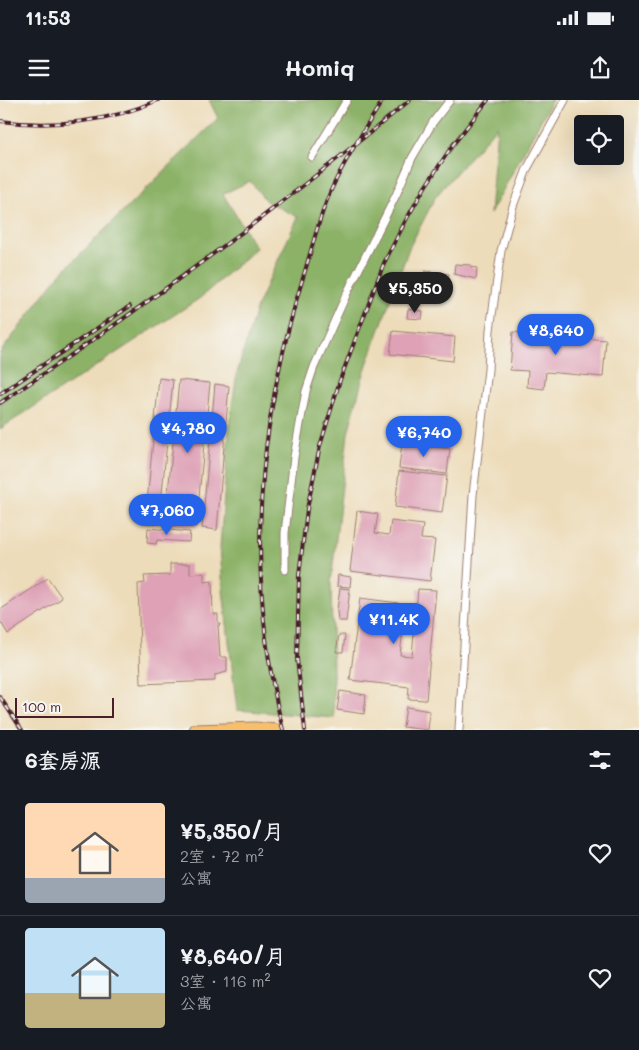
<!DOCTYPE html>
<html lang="zh">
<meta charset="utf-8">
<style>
:root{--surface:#171b24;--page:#242831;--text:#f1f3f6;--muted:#9ea1a6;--line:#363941;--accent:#2563eb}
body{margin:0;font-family:Mali,"LXGW WenKai TC",sans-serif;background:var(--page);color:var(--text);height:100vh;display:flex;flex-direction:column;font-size:19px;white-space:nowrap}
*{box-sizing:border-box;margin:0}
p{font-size:16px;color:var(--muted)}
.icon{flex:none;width:28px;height:28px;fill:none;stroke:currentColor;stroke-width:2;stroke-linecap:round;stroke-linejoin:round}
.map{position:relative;height:630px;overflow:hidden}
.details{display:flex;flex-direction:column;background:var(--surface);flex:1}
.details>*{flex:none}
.fabs{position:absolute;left:574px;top:15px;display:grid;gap:10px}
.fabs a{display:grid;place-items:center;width:50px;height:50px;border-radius:5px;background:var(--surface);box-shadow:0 5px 20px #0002;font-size:25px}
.scale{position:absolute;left:15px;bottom:12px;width:99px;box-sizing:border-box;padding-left:5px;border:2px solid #4a1f2b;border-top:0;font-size:14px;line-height:18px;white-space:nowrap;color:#4a1f2b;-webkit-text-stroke:4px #f6f6f2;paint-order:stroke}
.price{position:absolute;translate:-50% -42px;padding:0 11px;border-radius:18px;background:var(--accent);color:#fff;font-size:16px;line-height:32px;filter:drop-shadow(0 1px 2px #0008)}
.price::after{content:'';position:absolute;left:50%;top:30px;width:15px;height:11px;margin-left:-8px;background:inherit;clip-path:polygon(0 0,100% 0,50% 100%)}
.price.selected{background:#222;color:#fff}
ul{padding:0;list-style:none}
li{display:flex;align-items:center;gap:15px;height:125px;padding:0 25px}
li+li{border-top:1px solid var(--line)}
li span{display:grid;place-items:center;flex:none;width:140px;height:100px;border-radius:5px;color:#555}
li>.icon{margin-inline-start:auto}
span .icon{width:60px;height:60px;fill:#fffc;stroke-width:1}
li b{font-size:21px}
h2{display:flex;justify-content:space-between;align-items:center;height:60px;padding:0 25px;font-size:21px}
.status{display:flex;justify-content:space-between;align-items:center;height:35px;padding:0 25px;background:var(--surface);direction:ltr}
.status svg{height:14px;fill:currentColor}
header{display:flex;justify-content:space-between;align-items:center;height:65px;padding:0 25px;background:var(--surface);font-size:22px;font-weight:700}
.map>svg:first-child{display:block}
.forest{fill:#8cb268;stroke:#6b684a}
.building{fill:#dea1b6}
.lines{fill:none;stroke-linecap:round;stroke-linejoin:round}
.minor-casing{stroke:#9c7e72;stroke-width:9}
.primary-casing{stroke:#9c7e72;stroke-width:13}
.minor{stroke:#fff;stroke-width:7}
.primary{stroke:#f7bf6c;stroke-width:11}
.rail-casing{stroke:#4a1f2b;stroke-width:4}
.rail{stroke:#f6f6f2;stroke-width:2;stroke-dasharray:5.5;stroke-linecap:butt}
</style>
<div class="status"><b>11:53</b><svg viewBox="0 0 49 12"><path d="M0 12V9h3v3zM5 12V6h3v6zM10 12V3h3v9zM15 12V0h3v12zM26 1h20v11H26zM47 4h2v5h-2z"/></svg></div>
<header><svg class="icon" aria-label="menu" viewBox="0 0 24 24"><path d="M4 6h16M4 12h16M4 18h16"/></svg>Homiq<svg class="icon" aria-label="share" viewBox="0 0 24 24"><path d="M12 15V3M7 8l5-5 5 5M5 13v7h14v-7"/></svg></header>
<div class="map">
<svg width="639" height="630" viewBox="0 0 639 630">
<rect width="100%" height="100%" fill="#f6f6f2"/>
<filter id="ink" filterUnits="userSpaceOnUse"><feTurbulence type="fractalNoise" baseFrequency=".02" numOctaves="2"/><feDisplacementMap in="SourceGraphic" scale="10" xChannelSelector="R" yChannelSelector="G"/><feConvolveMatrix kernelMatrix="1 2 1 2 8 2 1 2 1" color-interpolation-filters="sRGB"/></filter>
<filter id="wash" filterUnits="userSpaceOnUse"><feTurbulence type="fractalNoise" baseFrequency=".0096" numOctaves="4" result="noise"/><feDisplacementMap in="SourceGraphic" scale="20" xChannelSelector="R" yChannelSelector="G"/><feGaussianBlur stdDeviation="1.12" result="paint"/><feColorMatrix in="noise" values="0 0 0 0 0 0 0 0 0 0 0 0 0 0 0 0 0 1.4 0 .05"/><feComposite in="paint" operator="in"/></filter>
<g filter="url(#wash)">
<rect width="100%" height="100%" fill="#eddcb9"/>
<path class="forest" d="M209,0H552L490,114L497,26L436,96L409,148L364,273L348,333L331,483L334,618L237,610L223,490L220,447L230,319L237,273L257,206L298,117L266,101L250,81L223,94L256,148L200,198L0,329V253L59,175L218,18Z"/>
<g id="blocks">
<path class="building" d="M455,164L471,165V167L477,168L476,179L454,174Z
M425,171L449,174L448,182L424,180Z
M408,209L423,211L422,219L407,218Z
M393,231L455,237L453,261L390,254Z
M513,232L606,240L603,277L546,272L544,289L527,287L528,271L510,270Z
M159,278L173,280L159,424L145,423Z
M179,280L210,283L196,427L165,424Z
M215,284L229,286L217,430L202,428Z
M402,343L450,349L447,374L399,368Z
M399,371L447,376L442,413L395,407Z
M357,411L378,414L375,433L389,435L391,421L423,425L421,439L435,440L430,481L350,471Z
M148,428L190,432L189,442L157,440L156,444L147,443Z
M170,464H190V474L204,473V482L212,481L213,514H218V523H220V525H218L220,557H227V572L215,575V581L141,584L138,484L145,483L144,476L170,475Z
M338,475L351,477L350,487L337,486Z
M48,478L62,498L8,534L0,521V510Z
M340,488L350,489L346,521H338L337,510Z
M418,489L436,490L426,600L408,599L409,587L350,580L360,498L406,504L400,555L412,556Z
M339,535H345L343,552H336Z
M340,591L366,595L364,614L337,610Z
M406,607L430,611L428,630L403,627Z"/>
</g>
</g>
<g filter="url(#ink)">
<use href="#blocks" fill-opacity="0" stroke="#9c7e72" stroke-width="1"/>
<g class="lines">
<g class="minor-casing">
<path id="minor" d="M312,57L347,0
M285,470V433L294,357L306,291L314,267L347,193L396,95L412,58L433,22L450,0
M459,630L473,395L488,270L490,230L501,151L513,106L527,69L565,0"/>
</g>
<g class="primary-casing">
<path id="primary" d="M195,630L255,628L276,630"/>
</g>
<use href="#minor" class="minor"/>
<use href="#primary" class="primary"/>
<g class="rail-casing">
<path id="rail" d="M0,21C53,28 110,22 158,0
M0,294L130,206
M0,303C142,209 279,108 410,0
M0,597L22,630
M283,630C244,473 257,325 305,171C313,144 320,114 332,88C346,58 365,28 383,0
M305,630L297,559L299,475L307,409L320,346L340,280L384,163L406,120L425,87L452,46L488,0"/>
</g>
<use href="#rail" class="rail"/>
</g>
</g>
</svg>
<div class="fabs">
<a><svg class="icon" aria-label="locate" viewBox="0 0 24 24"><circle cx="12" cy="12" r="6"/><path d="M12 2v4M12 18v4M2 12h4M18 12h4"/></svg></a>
</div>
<div class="scale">100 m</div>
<b class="price selected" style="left:415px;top:214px">¥5,350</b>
<b class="price" style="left:556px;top:256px">¥8,640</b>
<b class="price" style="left:188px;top:354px">¥4,780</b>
<b class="price" style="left:424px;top:358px">¥6,740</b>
<b class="price" style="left:167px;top:436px">¥7,060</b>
<b class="price" style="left:394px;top:545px">¥11.4K</b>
</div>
<section class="details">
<h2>6套房源<svg class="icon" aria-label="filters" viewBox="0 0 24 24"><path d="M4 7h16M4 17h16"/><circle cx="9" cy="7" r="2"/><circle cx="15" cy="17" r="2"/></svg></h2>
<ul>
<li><span style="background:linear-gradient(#ffd9b3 75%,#9aa5b1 0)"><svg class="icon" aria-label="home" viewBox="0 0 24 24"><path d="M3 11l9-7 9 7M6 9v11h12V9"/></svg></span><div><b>¥5,350/月</b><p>2室 · 72 m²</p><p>公寓</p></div><svg class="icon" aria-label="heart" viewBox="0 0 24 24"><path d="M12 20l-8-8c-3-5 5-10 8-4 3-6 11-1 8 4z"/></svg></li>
<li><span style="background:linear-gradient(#bfe0f5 65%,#c2b280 0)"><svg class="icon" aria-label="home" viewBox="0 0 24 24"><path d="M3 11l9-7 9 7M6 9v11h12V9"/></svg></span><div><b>¥8,640/月</b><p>3室 · 116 m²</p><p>公寓</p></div><svg class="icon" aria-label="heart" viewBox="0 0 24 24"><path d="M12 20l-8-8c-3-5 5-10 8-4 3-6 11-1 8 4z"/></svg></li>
</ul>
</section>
